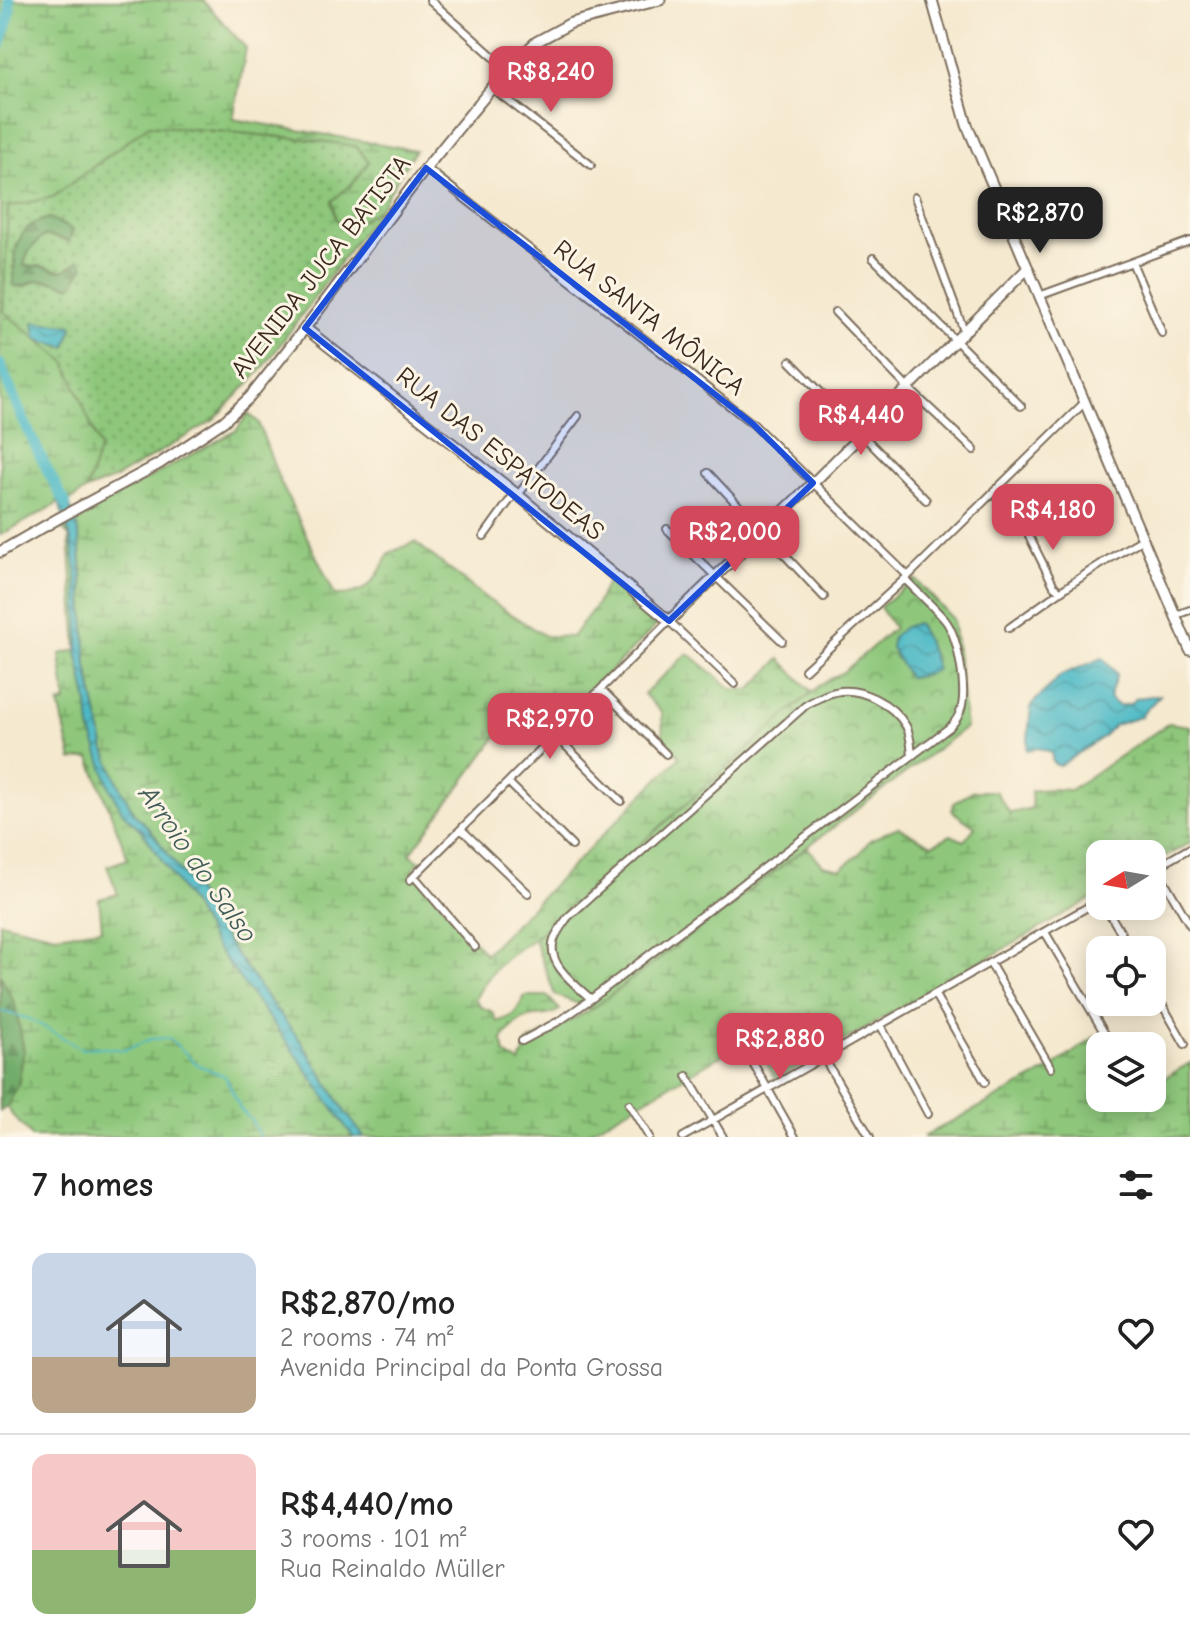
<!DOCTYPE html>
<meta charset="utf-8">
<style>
:root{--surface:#fff;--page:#f6f6f6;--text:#222;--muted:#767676;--line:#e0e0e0;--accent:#d1495b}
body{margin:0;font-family:"Comic Neue",sans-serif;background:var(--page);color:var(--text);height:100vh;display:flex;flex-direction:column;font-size:30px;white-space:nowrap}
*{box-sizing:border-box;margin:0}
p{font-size:26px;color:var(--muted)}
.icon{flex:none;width:44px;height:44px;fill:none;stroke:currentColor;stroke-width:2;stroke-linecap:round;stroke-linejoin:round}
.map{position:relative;height:1137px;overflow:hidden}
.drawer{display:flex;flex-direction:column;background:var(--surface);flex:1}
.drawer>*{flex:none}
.needle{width:52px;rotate:259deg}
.fabs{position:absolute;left:1086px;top:840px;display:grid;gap:16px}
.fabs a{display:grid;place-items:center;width:80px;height:80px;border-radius:16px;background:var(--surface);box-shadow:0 4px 20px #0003;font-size:40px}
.price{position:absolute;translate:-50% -68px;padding:0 18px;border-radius:16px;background:var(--accent);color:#fff;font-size:26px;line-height:52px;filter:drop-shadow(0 2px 4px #0008)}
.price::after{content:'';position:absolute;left:50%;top:48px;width:24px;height:18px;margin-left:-12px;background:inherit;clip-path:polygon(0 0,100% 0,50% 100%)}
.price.current{background:#222;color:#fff}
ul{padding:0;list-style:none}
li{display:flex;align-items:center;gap:24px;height:200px;padding:0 32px}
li+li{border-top:2px solid var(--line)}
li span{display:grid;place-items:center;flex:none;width:224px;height:160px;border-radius:16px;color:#555}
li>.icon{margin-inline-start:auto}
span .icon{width:96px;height:96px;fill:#fffc;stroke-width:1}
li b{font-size:34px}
h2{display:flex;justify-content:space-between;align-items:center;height:96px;padding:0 32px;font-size:34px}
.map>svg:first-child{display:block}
.grass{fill:url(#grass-dots);stroke:#64784c;stroke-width:2;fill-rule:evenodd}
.forest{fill:url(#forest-firs);stroke:#566b44;stroke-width:2}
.wetland{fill:url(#wetland-marsh);stroke:#64784c;stroke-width:2}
.park{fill:url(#park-crowns);stroke:#64784c;stroke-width:2}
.water{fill:url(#water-waves);stroke:#447272;stroke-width:2}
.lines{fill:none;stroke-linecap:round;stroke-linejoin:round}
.stream{stroke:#4cb9c6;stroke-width:2}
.river{stroke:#4cb9c6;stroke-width:11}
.street-casing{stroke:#7c6d5c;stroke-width:10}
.secondary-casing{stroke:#7c6d5c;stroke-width:13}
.street{stroke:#fff;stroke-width:6}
.secondary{stroke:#fff;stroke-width:9}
.marked{fill:#1d4ed8;fill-opacity:0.2;stroke:#1d4ed8;stroke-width:6;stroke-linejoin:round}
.labels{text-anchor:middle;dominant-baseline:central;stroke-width:6;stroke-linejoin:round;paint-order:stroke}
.street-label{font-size:26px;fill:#3b2a1e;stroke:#fcf5e5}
.water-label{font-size:28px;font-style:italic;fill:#415c59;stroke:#fcf5e5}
</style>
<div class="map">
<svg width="1190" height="1137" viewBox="0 0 1190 1137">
<defs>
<pattern id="grass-dots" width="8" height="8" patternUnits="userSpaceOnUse" patternTransform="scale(2)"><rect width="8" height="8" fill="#8ec77b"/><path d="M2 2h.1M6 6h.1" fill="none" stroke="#75a264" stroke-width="1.8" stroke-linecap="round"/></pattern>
<pattern id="forest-firs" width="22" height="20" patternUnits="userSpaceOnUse" patternTransform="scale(2)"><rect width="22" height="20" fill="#72ac6b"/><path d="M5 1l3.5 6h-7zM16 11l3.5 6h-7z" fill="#5f8c57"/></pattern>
<pattern id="wetland-marsh" width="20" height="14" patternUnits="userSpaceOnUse" patternTransform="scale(2)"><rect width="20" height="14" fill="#8ec77b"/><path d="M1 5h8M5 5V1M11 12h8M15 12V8" fill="none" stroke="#75a264"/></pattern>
<pattern id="park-crowns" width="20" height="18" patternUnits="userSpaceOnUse" patternTransform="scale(2)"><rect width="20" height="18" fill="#8ec77b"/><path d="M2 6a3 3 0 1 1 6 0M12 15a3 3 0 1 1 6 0" fill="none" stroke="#75a264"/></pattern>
<pattern id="water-waves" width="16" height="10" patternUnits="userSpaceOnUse" patternTransform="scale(2)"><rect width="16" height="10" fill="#4cb9c6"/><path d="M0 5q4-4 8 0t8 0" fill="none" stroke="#4097a0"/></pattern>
</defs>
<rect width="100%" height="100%" fill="#fcf5e5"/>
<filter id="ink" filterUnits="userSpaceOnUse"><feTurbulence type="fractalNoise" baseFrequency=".0125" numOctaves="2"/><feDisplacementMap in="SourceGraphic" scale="16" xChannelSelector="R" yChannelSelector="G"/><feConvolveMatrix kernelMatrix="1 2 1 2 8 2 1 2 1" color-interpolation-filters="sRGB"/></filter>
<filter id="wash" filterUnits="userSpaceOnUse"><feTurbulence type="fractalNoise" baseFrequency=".006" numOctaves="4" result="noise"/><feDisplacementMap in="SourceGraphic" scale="32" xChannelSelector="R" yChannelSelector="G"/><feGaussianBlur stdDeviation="1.8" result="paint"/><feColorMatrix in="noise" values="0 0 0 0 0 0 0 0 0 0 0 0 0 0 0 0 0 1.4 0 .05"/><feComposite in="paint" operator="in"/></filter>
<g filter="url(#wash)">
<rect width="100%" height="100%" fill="#f5e9cf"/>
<path class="grass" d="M148,125L305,139L356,146L369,162L354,182L333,201L355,223L379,209L263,368L214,420L114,479L86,490L99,448L3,311L8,207L53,197ZM49,218L69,241L45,235C33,245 27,250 24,266H40L57,272L68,270L55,282L37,280L24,287L14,286V260L17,244Z"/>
<path class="forest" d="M49,218L73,230L69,241L45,235C33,245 27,250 24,266C29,266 34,266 39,266C61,269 59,278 79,260L84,266L71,287C60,283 46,278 35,281C26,284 24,287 14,286C14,267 13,237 31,225C36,222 44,220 49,218Z
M0,974L15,1004L24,1050L18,1086L7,1107L0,1111Z"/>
<path class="wetland" d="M0,0H203L246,48L233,119L415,150L379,209L355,223L336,220L332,201L354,182L369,162L356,146L305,139L149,125L53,197L8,207L3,311L66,362L100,448L86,490L68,502L64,493L57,491L58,502L54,506L0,535Z
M248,413L258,422L279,479L335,595C368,596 376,580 389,553L415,542L487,599L545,636L572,637L597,604L608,580L660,622L560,721L530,692L410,854L420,861L413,870L485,954L680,757L663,739L662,713L644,694L688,653L732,689L750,690L780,659L812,692L534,939C504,958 493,967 475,999L481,1007L493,1012L497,1022L514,1015L525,996H547L560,1010C551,1015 545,1015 534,1016C520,1018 510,1028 502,1039L505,1054L520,1063L528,1042L592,1009L807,847L823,865L841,869L859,854L870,840L898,827L932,845L951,835L964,841L975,827L952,811L954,803L973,791H995L1010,813L1032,808L1031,791L1049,789L1070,790L1169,723L1190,726V843L1152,864V854H1100V894L775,1080L755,1036L580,1137H364L346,1113L303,1044L268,999L225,939L214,917L148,827L134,814L117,780L105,750L87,666L82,571L79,535L76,520L99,505L237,430Z
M64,521C81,557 78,602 79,641L77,651L88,704L90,728L123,813L143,832L195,910L213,943L295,1053L353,1137H31L30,1134L12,1115L7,1107L18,1086L24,1050L15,1004L0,974V922L55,935L102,929L99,899L118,894L107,866L128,859L90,758L72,760L59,704L66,702L60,654L77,650L69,536L59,525Z
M1096,1036L1102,1046H1100V1098H1152V1085L1190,1063V1137H923L1049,1070Z"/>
<path class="park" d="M915,579L953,619L966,727L592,1009L555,995L534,939L821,684L845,671L894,628L880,607Z"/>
<path class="water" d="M34,322L72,325L73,326L66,347L42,341L36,337Z
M57,491L64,492L76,520L79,535L87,666L105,750L117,780L134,814L148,827L214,917L225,939L268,999L303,1044L346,1113L364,1137H353L295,1053L213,943L195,910L143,832L123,813L110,788L90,728L88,704L77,651L79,641C78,607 78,573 71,540C68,523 58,509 57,491Z
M917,623L927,641L937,669C930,674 918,678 908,677L891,647L893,636L905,627Z
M1103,658L1117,674L1109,698L1119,706L1130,704L1136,698L1160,695L1140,717L1115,725L1103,737L1059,766L1053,763L1051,752L1038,748L1027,750L1031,705L1061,675Z"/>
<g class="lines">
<path class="stream" d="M0,1011L30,1019L82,1049L95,1047L125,1050L151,1039L169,1038L198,1065L225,1076L241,1110L252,1121L260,1137"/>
<path class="river" d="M0,46L10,12L9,0
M0,364C19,412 40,459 66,504"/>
</g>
</g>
<g filter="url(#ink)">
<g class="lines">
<g class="street-casing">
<path id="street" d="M430,0L507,69
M492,88L591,165
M426,168L753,424L908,576
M915,197L964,331
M873,258L1021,406
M1132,262L1162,333
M1039,296L1190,241
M835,312L907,387L974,450
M790,361L926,500
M708,473L824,597
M518,495L578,416
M1054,516L1032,529L1029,536L1054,586L1060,591
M667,529L782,641
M484,536L515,493
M1176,615L1190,610
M1009,628C1052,597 1096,565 1143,539
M805,670L908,576L1085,402
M602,690L666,754
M555,735L621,801
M508,782L572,846
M461,829L528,893
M1156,867L1190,925
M1152,870L1190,848
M414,876L475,947
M410,880L669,621L735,684
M1105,906L1131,950
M1045,932L1112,1046
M990,963L1051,1068
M1152,987L1185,1044
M935,995L985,1082
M591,999C575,984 546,964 554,940C557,931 563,924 568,917L806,705C815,700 825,694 835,692C860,686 893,704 906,726C911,735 911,746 912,756
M881,1026L928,1114
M740,1040L795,1137
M522,1041L561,1020L591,999L950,727C956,721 960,715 962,706C966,685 958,636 945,620C933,606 918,593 905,579
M824,1058L870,1137
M687,1076L723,1137
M629,1104L649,1137
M683,1137L1100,900"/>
</g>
<g class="secondary-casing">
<path id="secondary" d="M932,0L967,125L1190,650
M305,328L518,495L669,621L813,483L1028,268
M0,552L59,518L159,464L224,421L250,397L305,328L426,168L461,125L511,65L536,42L571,23L660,0"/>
</g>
<use href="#street" class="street"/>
<use href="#secondary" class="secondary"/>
</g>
</g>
<path class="marked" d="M426,168L753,424L813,483L669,621L305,328Z"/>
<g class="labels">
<g class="street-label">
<text transform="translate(321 267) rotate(-52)">AVENIDA JUCA BATISTA</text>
<text transform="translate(649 318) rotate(38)">RUA SANTA MÔNICA</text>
<text transform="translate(500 454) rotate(39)">RUA DAS ESPATODEAS</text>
</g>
<g class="water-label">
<text transform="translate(198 864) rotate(55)">Arroio do Salso</text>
</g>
</g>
</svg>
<div class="fabs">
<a><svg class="needle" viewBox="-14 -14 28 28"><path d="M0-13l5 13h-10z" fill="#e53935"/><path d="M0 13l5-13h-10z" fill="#767676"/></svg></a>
<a><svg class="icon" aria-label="locate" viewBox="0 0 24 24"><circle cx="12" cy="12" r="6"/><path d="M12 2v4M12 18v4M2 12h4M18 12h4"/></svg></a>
<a><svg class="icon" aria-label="layers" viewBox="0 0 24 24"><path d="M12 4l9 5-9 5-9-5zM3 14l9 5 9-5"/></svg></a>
</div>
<b class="price" style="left:551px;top:114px">R$8,240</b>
<b class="price current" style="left:1040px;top:255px">R$2,870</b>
<b class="price" style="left:861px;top:457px">R$4,440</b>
<b class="price" style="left:1053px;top:552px">R$4,180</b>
<b class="price" style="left:735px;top:574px">R$2,000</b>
<b class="price" style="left:550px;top:761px">R$2,970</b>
<b class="price" style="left:780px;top:1081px">R$2,880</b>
</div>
<section class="drawer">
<h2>7 homes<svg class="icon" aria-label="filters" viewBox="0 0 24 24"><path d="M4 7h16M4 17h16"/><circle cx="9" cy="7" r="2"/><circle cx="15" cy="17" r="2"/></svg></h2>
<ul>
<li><span style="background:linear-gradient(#c9d6e8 65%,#b9a48a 0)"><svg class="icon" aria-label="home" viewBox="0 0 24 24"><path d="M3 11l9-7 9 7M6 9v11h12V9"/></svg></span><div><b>R$2,870/mo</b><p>2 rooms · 74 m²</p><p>Avenida Principal da Ponta Grossa</p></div><svg class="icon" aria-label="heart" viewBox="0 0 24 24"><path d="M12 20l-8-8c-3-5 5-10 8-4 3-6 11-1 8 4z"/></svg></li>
<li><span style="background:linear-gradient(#f6c9c9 60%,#8fb573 0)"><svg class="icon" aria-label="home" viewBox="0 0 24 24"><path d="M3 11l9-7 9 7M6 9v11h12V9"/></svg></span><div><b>R$4,440/mo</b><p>3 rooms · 101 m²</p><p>Rua Reinaldo Müller</p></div><svg class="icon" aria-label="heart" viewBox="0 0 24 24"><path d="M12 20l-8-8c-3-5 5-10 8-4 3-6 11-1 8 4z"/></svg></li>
</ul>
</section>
